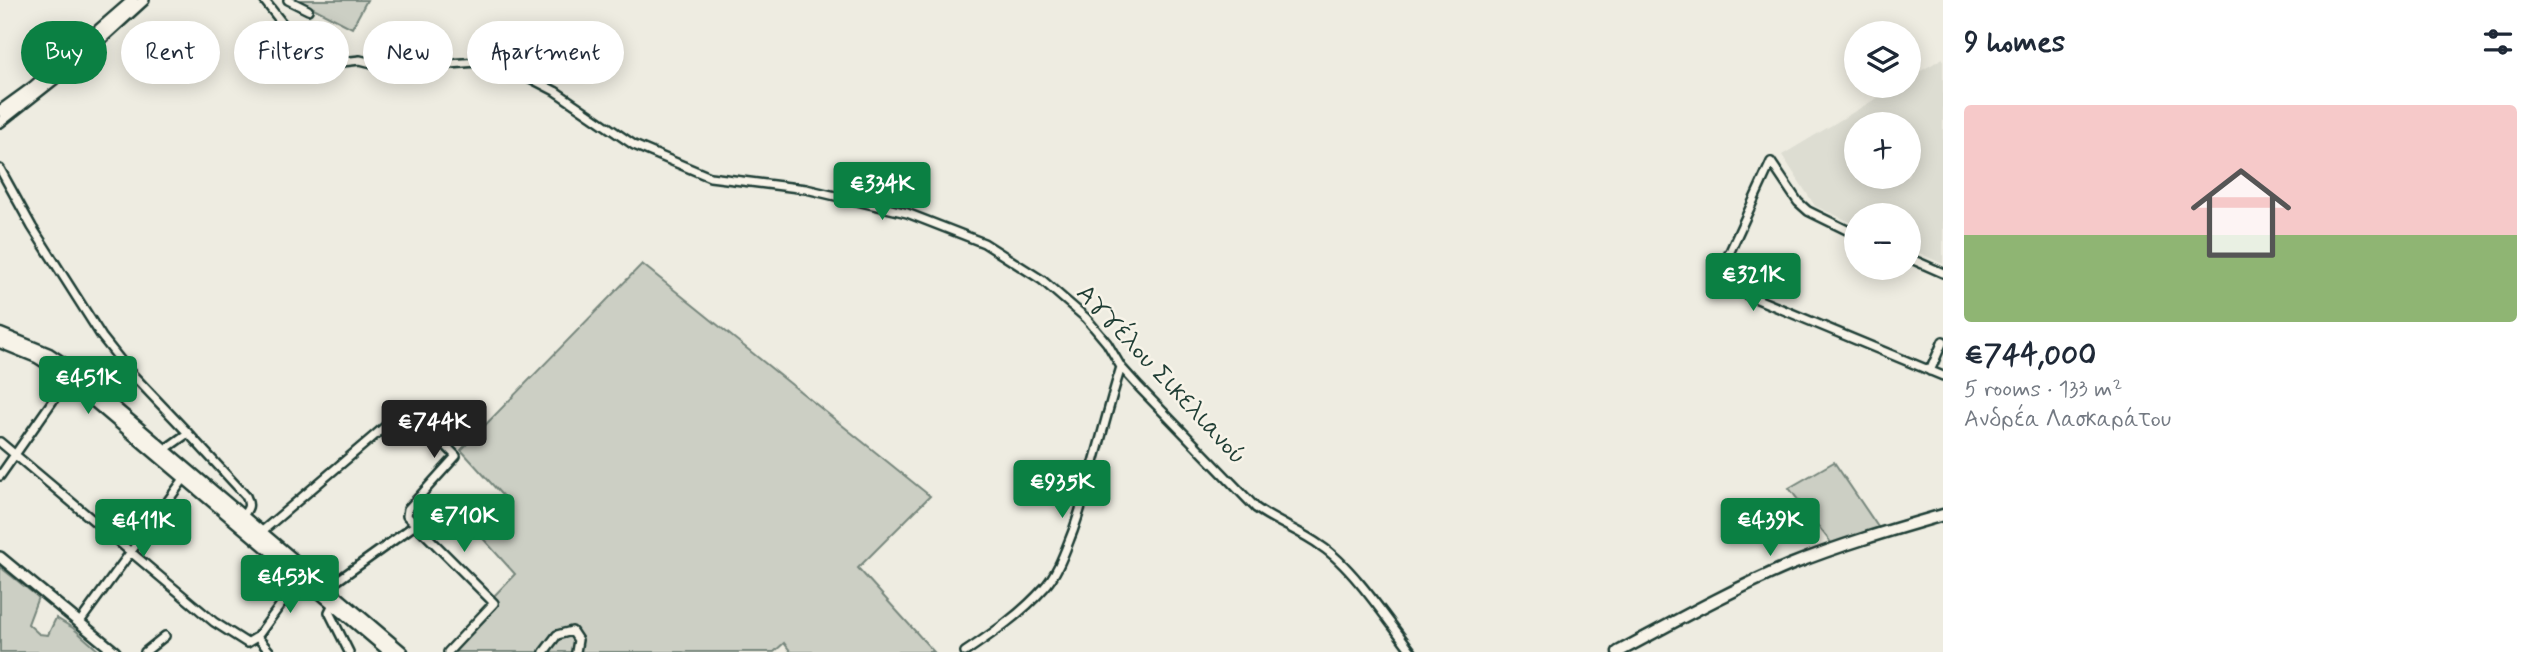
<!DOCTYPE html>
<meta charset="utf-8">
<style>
:root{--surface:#fff;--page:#f2f2f3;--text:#1f2937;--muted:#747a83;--line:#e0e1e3;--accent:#0b8043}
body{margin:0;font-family:Mynerve,sans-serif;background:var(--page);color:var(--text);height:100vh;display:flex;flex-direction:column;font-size:26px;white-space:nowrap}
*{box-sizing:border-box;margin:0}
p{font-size:23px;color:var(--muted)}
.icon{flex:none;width:38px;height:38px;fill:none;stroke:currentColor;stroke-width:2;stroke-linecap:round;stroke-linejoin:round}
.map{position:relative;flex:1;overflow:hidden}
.panel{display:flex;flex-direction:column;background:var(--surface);width:595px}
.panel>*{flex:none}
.guide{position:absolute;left:21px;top:21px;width:665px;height:63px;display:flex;gap:14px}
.tools{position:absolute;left:1844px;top:21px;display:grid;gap:14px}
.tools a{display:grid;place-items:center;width:77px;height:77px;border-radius:50%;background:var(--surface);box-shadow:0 4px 18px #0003;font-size:35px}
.price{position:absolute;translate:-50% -60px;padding:0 16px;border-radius:7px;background:var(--accent);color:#fff;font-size:23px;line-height:46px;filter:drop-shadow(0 2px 4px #0008)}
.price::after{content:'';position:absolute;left:50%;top:42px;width:21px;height:16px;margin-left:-10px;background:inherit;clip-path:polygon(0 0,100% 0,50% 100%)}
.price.current{background:#222;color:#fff}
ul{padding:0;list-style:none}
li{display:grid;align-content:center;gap:14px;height:371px;padding:0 21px}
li+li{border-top:2px solid var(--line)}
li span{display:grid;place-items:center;height:217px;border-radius:7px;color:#555}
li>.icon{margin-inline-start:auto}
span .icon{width:126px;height:126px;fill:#fffc;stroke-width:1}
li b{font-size:30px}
h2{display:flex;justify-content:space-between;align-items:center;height:84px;padding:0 21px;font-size:30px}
.tag{padding:0 24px;border-radius:32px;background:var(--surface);box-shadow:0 4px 18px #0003;font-size:24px;line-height:63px}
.tag.current{background:var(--accent);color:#fff}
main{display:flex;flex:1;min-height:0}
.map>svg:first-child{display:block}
.built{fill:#ddddd2;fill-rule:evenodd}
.green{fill:#cccfc4;stroke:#76867c;stroke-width:2}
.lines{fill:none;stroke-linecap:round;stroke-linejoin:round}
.minor-casing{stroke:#1f3d34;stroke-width:12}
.tertiary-casing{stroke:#1f3d34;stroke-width:14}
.secondary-casing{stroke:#1f3d34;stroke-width:15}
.minor{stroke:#f7f3e8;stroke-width:7}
.tertiary{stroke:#f7f3e8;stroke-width:9}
.secondary{stroke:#f7f3e8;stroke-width:10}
.labels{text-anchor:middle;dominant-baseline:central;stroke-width:5;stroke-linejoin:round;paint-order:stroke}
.street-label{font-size:26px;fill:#1f3d34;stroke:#f7f3e8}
</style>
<main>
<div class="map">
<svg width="1943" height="652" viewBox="0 0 1943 652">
<rect width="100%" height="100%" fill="#eeece1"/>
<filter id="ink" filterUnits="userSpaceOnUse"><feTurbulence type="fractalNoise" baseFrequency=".0143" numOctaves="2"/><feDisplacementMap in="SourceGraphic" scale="14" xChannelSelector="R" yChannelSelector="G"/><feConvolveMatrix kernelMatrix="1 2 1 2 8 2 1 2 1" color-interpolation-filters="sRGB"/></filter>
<g filter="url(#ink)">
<path class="built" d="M1943,58V264L1909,248V215H1857V225L1815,206L1782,155L1897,86H1909V78ZM1857,124H1909V177H1857Z"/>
<path class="green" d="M298,0H367L352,28Z
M642,264L930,496L858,568L934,652H791L784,643L774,652H452L499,604L493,597L515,574L478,533L509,503L461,450Z
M1834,462L1880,530L1832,544L1789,488Z
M0,567L38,597L28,624L39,634L48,635L56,618L73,628L100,652H0Z"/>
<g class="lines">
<g class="minor-casing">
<path id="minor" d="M264,0L301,47L316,61L324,64L360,60L392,68L478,62L499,66L524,75L555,91L634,145L710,177L806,189L907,213L984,243L1042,280L1086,318L1107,343L1121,367L1139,387L1256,508C1277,523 1301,531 1321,546C1352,566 1389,622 1412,652
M288,0L308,10
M1771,162L1716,282L1943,376
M1771,162L1798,202L1808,211L1857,235
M0,169L32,227L102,337L129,371L188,433L164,450
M1909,258L1943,273
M1930,371L1943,341
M188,433L246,496C251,506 248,509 242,517
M0,442L214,622L247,643L257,637L270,652
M0,476L68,379
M260,533L408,407L456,456L408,509L407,516L494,603L448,652
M327,588L415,525
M333,604L329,612L349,652
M79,623L186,476
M257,637L301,577
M145,652L165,636
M544,652L557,635L572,631L578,640L576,652
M965,652C993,633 1021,614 1044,588C1058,573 1065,551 1073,531C1092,477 1104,421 1121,367"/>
</g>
<g class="tertiary-casing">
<path id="tertiary" d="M0,111L33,87L133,0
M0,122L76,62L144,0
M0,557L115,652"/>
</g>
<g class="secondary-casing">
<path id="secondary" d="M0,334L49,354L61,362L402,652
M0,342L37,357L56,369L390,652
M1618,652C1674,622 1731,590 1790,565C1840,545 1891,530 1943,515"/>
</g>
<use href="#minor" class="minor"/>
<use href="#tertiary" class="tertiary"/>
<use href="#secondary" class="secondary"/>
</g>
</g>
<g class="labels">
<g class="street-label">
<text transform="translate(1161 375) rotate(47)">Αγγέλου Σικελιανού</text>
</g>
</g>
</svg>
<div class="tools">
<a><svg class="icon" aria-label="layers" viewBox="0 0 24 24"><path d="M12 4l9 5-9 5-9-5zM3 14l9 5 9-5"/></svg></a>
<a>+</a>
<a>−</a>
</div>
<b class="price" style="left:882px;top:222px">€334K</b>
<b class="price" style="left:1753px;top:313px">€321K</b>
<b class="price" style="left:88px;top:416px">€451K</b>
<b class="price current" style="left:434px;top:460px">€744K</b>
<b class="price" style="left:1062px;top:520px">€935K</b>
<b class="price" style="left:464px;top:554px">€710K</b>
<b class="price" style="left:1770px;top:558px">€439K</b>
<b class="price" style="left:143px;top:559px">€411K</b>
<b class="price" style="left:290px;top:615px">€453K</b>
<div class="guide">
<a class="tag current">Buy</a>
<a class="tag">Rent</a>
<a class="tag">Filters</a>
<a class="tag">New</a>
<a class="tag">Apartment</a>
</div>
</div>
<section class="panel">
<h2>9 homes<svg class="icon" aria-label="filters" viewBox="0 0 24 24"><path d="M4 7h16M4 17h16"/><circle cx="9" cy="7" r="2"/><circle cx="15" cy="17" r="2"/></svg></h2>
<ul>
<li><span style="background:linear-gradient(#f6c9c9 60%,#8fb573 0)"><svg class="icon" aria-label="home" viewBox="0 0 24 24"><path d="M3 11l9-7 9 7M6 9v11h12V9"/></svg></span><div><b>€744,000</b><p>5 rooms · 133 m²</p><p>Ανδρέα Λασκαράτου</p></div></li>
</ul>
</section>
</main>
